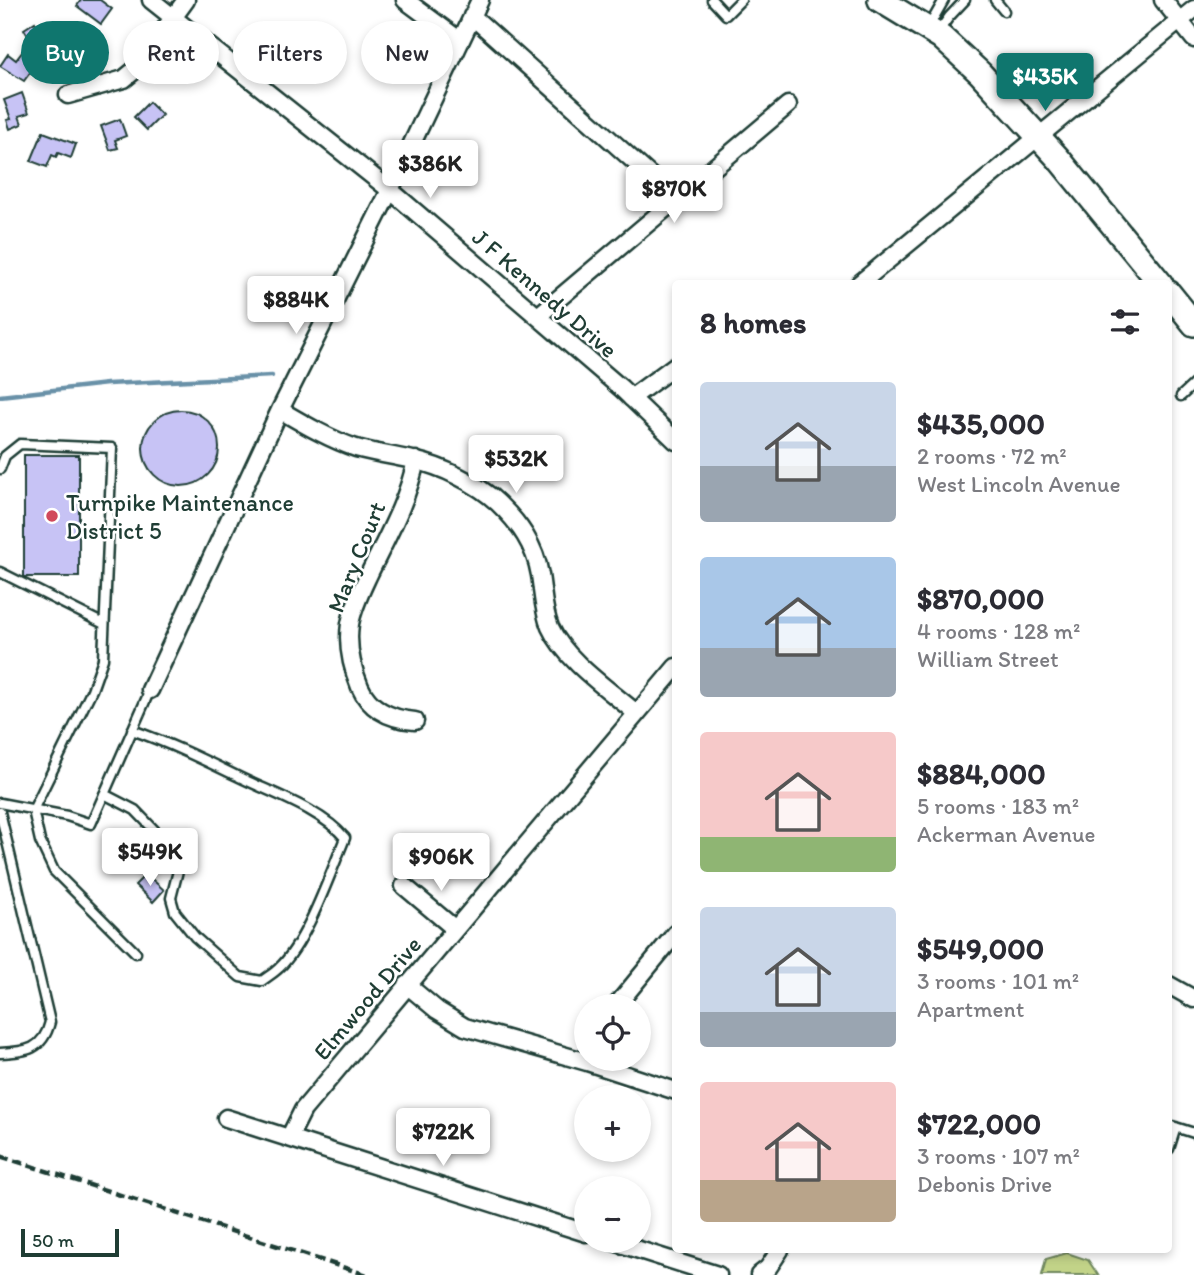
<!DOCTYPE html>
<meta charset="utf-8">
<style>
:root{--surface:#fff;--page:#f7f7f7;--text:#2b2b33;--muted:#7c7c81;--accent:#0f766e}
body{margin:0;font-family:Itim,sans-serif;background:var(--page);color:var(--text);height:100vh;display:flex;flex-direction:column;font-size:26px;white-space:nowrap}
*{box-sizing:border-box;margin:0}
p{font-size:23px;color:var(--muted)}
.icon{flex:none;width:38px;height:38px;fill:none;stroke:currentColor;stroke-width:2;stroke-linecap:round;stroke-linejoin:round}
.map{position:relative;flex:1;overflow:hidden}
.details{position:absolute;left:672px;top:280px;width:500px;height:973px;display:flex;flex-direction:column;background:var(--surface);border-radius:7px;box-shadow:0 4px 10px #0003}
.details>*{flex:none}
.guide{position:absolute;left:21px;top:21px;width:546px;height:63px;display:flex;gap:14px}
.controls{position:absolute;left:574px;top:994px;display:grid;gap:14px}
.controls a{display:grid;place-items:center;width:77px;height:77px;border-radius:50%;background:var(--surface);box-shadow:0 4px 10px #0003;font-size:35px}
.scale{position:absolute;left:21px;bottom:18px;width:98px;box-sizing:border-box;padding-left:7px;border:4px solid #1f3d34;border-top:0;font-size:19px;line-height:24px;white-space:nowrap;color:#1f3d34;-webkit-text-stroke:5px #fff;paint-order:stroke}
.price{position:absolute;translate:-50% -60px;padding:0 16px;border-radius:7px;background:#fff;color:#222;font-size:23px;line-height:46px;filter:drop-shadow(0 2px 4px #0008)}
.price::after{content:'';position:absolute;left:50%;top:42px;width:21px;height:16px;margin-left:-10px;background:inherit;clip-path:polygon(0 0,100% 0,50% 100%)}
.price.current{background:var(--accent);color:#fff}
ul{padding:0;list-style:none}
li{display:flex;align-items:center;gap:21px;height:175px;padding:0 28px}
li span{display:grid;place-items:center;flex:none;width:196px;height:140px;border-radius:7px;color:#555}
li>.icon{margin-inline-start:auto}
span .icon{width:84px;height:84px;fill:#fffc;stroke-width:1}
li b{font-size:30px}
h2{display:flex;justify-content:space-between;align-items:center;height:84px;padding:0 28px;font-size:30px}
.chip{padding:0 24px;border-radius:32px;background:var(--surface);box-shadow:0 4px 10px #0003;font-size:24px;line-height:63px}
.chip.current{background:var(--accent);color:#fff}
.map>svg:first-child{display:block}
.green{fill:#c2d388;stroke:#70885e;stroke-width:2}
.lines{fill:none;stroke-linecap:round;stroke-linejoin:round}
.stream{stroke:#6991a8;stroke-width:4.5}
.building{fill:#c7c3f5;stroke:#1f3d34;stroke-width:2}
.lane-casing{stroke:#1f3d34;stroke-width:13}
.street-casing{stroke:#1f3d34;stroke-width:21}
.secondary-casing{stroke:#1f3d34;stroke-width:28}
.lane{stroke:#fff;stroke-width:8}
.street{stroke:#fff;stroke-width:16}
.secondary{stroke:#fff;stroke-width:23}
.rail{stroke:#1f3d34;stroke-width:4.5;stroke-dasharray:10 5;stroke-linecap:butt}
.poi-dot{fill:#d1495b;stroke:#fff;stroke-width:2.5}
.labels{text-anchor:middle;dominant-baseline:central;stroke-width:5;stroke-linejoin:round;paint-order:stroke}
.street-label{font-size:24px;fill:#1f3d34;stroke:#fff}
.poi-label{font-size:24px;fill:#1f3d34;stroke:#fff;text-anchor:start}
</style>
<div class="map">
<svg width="1194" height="1275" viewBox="0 0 1194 1275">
<rect width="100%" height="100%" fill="#fff"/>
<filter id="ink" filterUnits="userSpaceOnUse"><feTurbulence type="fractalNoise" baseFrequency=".0143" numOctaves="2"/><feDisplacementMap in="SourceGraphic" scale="14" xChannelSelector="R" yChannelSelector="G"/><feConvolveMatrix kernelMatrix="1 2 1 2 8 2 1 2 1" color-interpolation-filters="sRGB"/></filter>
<g filter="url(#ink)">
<path class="green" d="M1067,1253L1088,1260L1098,1275H1042L1046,1259Z"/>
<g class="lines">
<path class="stream" d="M0,396L107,384L272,376"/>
</g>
<path class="building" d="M81,0H100L112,9L101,24L77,6Z
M35,22L42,35L31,41L24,29Z
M60,27L69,43L51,54L42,38Z
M26,47L41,57L24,81L0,66L8,54L16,60Z
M22,93L29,113L19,116L22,124L10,129L7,120L11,119L4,100Z
M149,102L162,115L147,130L134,117Z
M120,119L126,136L115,140L118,148L110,150L101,126Z
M43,132L76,144L71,158L58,153L56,157L52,155L47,167L31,161Z
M143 448a38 38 0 1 1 76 0a38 38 0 1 1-76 0Z
M24,455H79V577H24Z
M146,874L164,890L153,902L135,885Z"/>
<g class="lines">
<g class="lane-casing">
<path id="lane" d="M712,0L726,15L741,0
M995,0L1004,11
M928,28L944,0
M939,31L949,17L965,0
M1181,396L1194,384
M0,469L5,456L20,444L112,448L103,659L92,690L33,810L40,841L54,871L136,953
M0,572L104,624
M104,794L135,810L164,840L180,863L171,898L175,912L195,937L240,977L262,981C267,977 274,973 279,968C307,942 330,874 345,838C321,809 271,793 237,776C202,759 169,743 132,730
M0,803L67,816L91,824L150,690
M0,812L50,1022C43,1050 26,1052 0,1053
M1169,1125L1194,1133
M1169,1149L1176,1127"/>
</g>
<g class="street-casing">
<path id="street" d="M151,0L390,190L621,388L676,441
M405,0L459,40
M1163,0L1194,39
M472,16L654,179L674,201
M68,95L124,79L135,70L186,0
M859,284L1194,9
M538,316L788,105
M631,398L676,365
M280,410C304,424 329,439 356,448C375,453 394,456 413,460C441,466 477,483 498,503C519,523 535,545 540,575C543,593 543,610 550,627C565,660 608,689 636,713
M150,690L280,410L390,190L480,0
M415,721C391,719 370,710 360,687C352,668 347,645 350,624C353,607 362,589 369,574C387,537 408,500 416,460
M404,886L455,929
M407,985L437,1010L465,1027L587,1062L676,1091
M1169,985L1194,999
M616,1006L676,933
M226,1118L586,1233
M289,1138L303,1110L676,667
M611,1241L718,1275
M759,1275L768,1268L780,1250"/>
</g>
<g class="secondary-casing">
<path id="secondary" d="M880,0L941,37L980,73L1058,158L1161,284
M1169,293L1194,324"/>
</g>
<use href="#lane" class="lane"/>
<use href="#street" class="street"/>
<use href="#secondary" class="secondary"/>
<path class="rail" d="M0,1156L367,1275"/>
</g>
</g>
<circle class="poi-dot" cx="52" cy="516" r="7"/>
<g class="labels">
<g class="street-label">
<text transform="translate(545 293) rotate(41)">J F Kennedy Drive</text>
<text transform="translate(356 557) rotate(-68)">Mary Court</text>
<text transform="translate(367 998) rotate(-50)">Elmwood Drive</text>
</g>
<g class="poi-label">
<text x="66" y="502">Turnpike Maintenance<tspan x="66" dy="28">District 5</tspan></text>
</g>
</g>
</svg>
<div class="controls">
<a><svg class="icon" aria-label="locate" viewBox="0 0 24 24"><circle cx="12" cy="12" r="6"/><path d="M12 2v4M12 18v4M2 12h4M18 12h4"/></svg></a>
<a>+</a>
<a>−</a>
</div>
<div class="scale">50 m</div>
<b class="price current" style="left:1045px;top:113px">$435K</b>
<b class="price" style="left:430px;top:200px">$386K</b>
<b class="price" style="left:674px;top:225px">$870K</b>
<b class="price" style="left:296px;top:336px">$884K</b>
<b class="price" style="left:516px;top:495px">$532K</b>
<b class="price" style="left:150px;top:888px">$549K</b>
<b class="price" style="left:441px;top:893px">$906K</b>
<b class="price" style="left:443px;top:1168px">$722K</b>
<div class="guide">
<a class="chip current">Buy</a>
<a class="chip">Rent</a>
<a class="chip">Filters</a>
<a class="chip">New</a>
</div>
<section class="details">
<h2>8 homes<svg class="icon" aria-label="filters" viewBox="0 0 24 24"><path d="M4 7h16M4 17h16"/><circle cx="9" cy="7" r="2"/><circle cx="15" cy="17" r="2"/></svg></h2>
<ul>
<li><span style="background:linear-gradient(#c9d6e8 60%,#9aa5b1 0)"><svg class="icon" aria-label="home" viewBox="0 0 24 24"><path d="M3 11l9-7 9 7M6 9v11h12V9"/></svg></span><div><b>$435,000</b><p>2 rooms · 72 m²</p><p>West Lincoln Avenue</p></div></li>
<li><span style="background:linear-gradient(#a9c7e8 65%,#9aa5b1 0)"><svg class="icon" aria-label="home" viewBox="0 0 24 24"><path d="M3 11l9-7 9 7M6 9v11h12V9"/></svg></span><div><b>$870,000</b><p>4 rooms · 128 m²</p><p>William Street</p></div></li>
<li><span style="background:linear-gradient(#f6c9c9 75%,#8fb573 0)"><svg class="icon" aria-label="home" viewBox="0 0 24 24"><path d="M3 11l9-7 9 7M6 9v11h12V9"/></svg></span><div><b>$884,000</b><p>5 rooms · 183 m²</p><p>Ackerman Avenue</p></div></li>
<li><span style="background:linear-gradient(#c9d6e8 75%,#9aa5b1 0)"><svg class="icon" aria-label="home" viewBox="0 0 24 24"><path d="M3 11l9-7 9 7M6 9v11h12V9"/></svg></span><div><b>$549,000</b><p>3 rooms · 101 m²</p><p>Apartment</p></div></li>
<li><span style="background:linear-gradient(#f6c9c9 70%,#b9a48a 0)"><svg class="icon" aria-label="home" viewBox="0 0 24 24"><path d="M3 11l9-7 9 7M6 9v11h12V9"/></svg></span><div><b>$722,000</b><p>3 rooms · 107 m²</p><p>Debonis Drive</p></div></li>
</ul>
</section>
</div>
